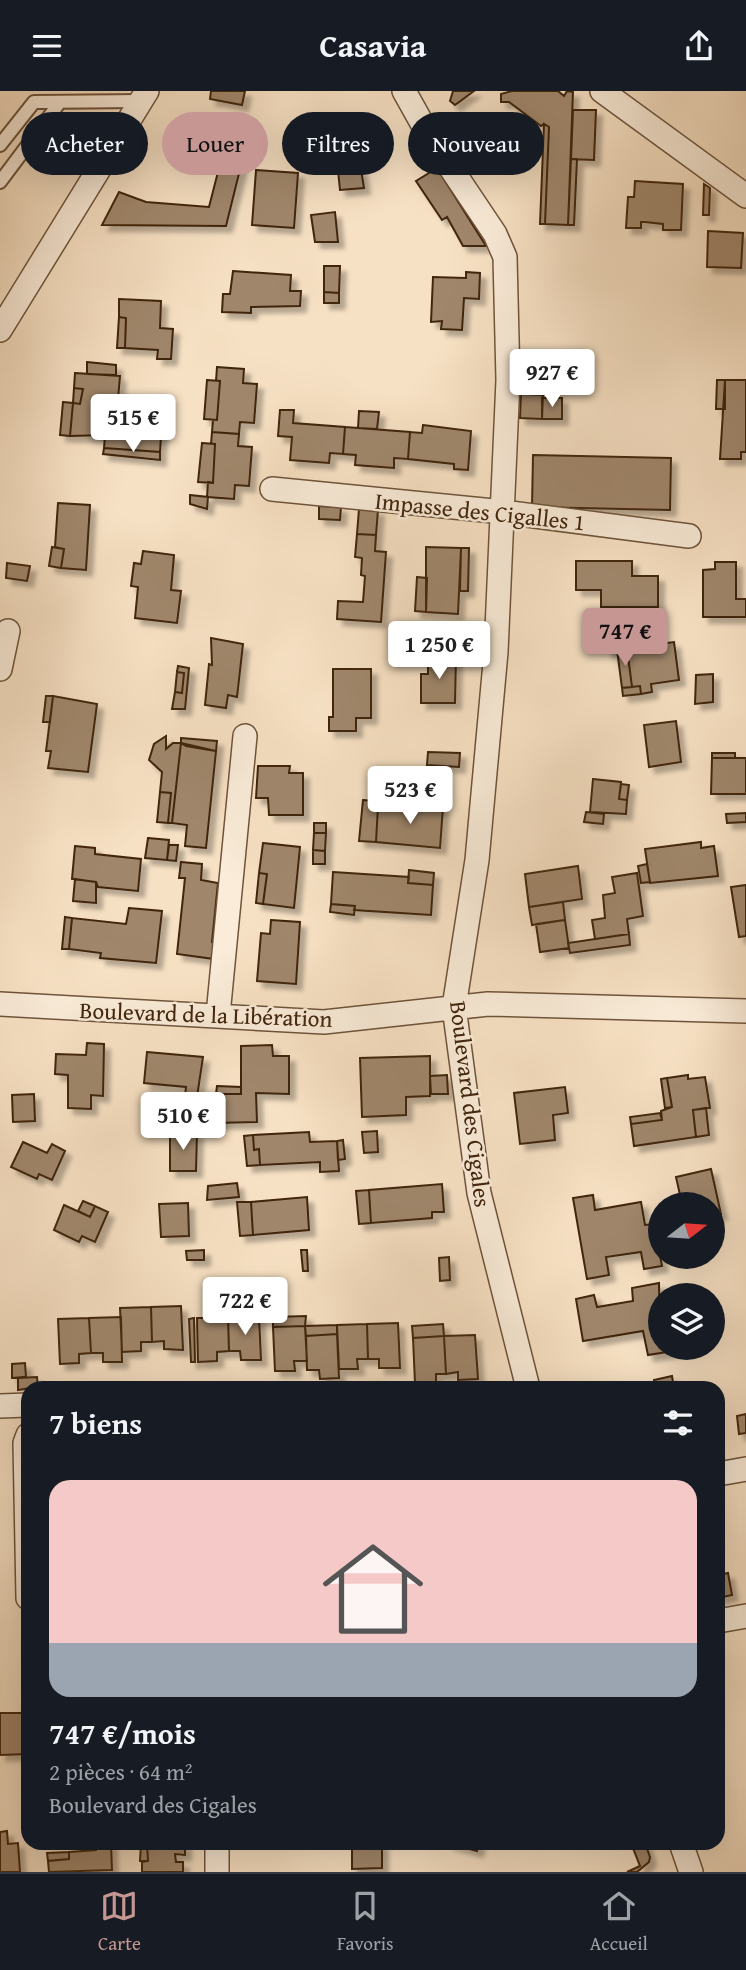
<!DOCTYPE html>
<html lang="fr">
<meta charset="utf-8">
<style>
:root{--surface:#171b24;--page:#20242c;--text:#f1f3f6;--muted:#9ea1a6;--line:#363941;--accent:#c59692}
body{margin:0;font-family:"Gentium Book Plus",serif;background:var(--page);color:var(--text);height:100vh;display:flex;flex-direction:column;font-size:26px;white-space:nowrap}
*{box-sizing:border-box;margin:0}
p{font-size:23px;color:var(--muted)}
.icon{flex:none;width:38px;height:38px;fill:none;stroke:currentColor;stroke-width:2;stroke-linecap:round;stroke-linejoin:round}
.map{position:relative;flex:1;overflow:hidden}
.panel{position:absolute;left:21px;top:1290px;width:704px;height:469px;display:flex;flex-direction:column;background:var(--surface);border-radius:21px;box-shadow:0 7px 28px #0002}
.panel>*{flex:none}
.banner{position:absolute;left:21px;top:21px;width:705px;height:63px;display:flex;gap:14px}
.needle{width:46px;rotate:73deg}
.buttons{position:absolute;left:648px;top:1101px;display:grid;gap:14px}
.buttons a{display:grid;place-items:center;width:77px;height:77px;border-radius:50%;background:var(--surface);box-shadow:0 7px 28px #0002;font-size:35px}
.price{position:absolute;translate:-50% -60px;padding:0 16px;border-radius:7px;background:#fff;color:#222;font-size:23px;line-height:46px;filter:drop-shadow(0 2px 4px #0008)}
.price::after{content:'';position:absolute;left:50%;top:42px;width:21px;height:16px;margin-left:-10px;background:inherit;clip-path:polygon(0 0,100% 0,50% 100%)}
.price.selected{background:var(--accent);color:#111}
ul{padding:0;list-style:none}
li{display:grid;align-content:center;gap:14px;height:371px;padding:0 28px}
li span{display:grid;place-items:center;height:217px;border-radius:21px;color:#555}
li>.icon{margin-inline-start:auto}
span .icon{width:126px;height:126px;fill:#fffc;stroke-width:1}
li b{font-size:30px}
h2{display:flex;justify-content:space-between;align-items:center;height:84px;padding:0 28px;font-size:30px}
.pill{padding:0 24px;border-radius:32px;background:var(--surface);box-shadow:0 7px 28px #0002;font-size:24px;line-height:63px}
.pill.selected{background:var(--accent);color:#111}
header{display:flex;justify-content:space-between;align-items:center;height:91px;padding:0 28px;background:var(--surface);font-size:32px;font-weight:700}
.dock{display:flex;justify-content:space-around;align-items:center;height:98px;border-top:2px solid var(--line);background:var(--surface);font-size:19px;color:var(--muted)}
.dock a{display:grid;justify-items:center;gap:4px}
.dock .selected{color:var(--accent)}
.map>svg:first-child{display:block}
.building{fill:#a0876c;stroke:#41250d;stroke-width:2;filter:url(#shadow)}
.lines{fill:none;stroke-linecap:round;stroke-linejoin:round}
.service-casing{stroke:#6e543b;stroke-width:16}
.minor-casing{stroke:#6e543b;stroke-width:26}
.service{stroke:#faecd9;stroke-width:12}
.minor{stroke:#faecd9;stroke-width:23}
.labels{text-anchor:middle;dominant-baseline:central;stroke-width:5;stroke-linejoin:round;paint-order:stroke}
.street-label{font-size:23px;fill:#41250d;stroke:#faecd9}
</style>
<header><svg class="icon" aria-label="menu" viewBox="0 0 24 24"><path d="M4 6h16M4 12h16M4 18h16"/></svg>Casavia<svg class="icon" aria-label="share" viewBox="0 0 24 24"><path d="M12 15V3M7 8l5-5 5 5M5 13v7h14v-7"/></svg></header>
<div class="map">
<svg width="746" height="1781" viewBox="0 0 746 1781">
<defs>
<filter id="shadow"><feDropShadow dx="6" dy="6" stdDeviation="2" flood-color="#0004"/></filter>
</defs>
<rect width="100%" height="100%" fill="#f7e1c4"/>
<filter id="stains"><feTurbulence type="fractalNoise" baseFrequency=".00286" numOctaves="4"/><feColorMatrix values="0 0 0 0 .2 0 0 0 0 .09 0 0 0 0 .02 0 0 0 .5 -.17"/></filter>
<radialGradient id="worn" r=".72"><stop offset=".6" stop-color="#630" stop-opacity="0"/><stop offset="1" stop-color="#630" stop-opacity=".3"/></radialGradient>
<path class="building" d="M211,0H245L242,14L210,8Z
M453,0H474L455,14L450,10Z
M512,0H558L564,5L567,0L573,1L568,134L545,133L549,36L544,33L541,35L509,11H501V3Z
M573,19H596L594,69L571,68Z
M196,24L207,27L205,31L249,42L226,135L102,134L119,101L146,111L209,116L219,77H223L224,71L197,64V68L186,65Z
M373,30L374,36L352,37V32Z
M544,33L549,36L545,133H540Z
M374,36L377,68L351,72L352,79L361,78L364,97L340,99L334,40Z
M571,68H577L574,134H568Z
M437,77L486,155H463L447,126L442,129L416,90Z
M256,79L298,82L294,137L252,134Z
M635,90L683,93L681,139H663V133L645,131H641V137H626L628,106H634Z
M704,93L710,97L709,124H703Z
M335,121L338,151H315L311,124Z
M708,140L743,142L741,177L707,176Z
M324,175H340L339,202L324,201Z
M233,180L291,184L290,200H301L300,215L251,216V222L222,221L223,203H230Z
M466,181L480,182L479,208L464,207L462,239L441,238L442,230L431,231L433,186L466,187Z
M324,201L339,202V212H324Z
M119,208L161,210L160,237L173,238L171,268H157L158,259L125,257L126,227L119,226Z
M119,226L126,227L125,257H117Z
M87,271L116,274V284L87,283Z
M217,276L244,278L243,292L257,293L254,332L240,331L239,343L212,341L213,329H217L220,290H216Z
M75,282L120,285L116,331L145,332V328L162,331L160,361L104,357L105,344L70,345L73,312L80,313L83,298L74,297Z
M207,289L220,290L217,329L204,328Z
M717,289H725V318H716Z
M725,289H746V361H741V368H720Z
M74,297L83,298L80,313L73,312Z
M521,303L543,304L542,328L520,327Z
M542,307H562V328H542Z
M63,311L73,312L70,345L60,344Z
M280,319H294L293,332L345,336L343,363L330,362L329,372L290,369L292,346L278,345Z
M359,320L379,321L377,338L358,337Z
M423,334L471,340L468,379L454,378V373L408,368L410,341L422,342Z
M345,336L410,341L408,368L394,367V377L355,374L356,364L343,363Z
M212,341L239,343L238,355L252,356L249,395L235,394L234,408L207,406L208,391L213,392L215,353H211Z
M202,352L215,353L213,392L198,391Z
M104,357L160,361V369L103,363Z
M533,364L671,367L670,419L532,416Z
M190,404L208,406L207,418L190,413Z
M58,412L90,414L86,479L61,477L64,458L55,456Z
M319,415L341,416L340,429L319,428Z
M359,418L378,419L376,444L357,443Z
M357,443L376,444L375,460L386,461L381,531L337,528L338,510L363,511L365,485L361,484L362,467L355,466Z
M52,456L64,458L61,477L49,475Z
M426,456L461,457L458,523L426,521Z
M461,457H469L468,500H460Z
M143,460L174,464L171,499L181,500L177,532L135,527L138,496L131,495L134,472L141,473Z
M576,470H632V485H658V516H601V499H576Z
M715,471H736V508H746V526H703V479L715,478Z
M7,472L30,475L27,490L6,487Z
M417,486L427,487L426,521L415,520Z
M461,532H471V549L461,548Z
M211,547L243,553L237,606L228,604L226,617L205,614L209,573L212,574Z
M625,547L627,557L606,560L605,550Z
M674,551L679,589L651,593L652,601L641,603L640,595L632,596L627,557Z
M627,557L632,596L622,597L617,559Z
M456,565L455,612H421V583H428V566Z
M178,575L189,577L185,618H172L175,601L182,602L184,582L177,581Z
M333,578H371V627H356V640H329V626H333Z
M177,581L184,582L182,602L175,601Z
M713,583V611L695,613L696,584Z
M640,595L641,603L623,605L622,597Z
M46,605H53L50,631H43Z
M53,605L97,613L88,681L48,677L51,660H46Z
M676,630L681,671L649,676L644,634Z
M166,645V658L173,652H181L172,732H168L171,702L160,701L162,681L149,669L154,653Z
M181,647L217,650L216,660L186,655L181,652Z
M181,652L216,660L206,757L185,755L187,734L172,732Z
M428,661L460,662L459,676L427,674Z
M712,662H735V667H712Z
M712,667H746V703H711Z
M258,675H290L289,682H303V724H269L268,707H256Z
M593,688L621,691L619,708L627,709L626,723L590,721Z
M621,693L629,694L627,709L619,708Z
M160,701L171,702L168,732L157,731Z
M363,709L411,713V718L378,715L376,751L359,750Z
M411,713L443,716L440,757L376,751L378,715L411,718Z
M586,721L604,723L603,733L584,731Z
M746,722V731L727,732L726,723Z
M314,732H326V742H314Z
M314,742H326L325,760L313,759Z
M148,747L169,749L167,769L145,767Z
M701,751V757L714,755L718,785L650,792L645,758Z
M263,752L300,756L294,817L263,813L267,783L259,782Z
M169,754H178L176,770L167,769Z
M75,755L95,757V763L141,768L138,800L98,796L96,791L72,788Z
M313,759L325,760V773H313Z
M181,771L202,773L201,789L218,792L212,851H215L214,868L177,863L185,787H179Z
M647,773L650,791L641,792L638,775Z
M578,775L582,808L529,816L525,783Z
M409,779L434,782L433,794L408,792Z
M333,781L409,786L408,792L433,794L431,824L354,819L355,815L331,813Z
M259,782L267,783L263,813L256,812Z
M637,782L643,825L627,828L629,843L595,848L592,829L605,827L603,804L615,802L612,786Z
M75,788L96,791V812L73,810Z
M746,794V845L739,846L731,796Z
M563,811L565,829L532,834L529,816Z
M331,813L355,815L354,824L330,821Z
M129,817L162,820L156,872L100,867L101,862L69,858L72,827L126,833Z
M65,826L72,827L69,858H62Z
M271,829L300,831L296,893L257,890L261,842L270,843Z
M565,829L569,857L540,861L536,833Z
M629,843L630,854L570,862L568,852Z
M87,952L104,953L103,1005L91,1004V1018L68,1017V984L55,983L56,963L86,964Z
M272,954L273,965H289V1003L256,1002L257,1031L214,1032L216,1003H241V955Z
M147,961L203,966L197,1006L185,1005L186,996L144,992Z
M430,965V1005L406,1006V1024L362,1026L360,967Z
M447,984L448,1003H431L430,985Z
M688,984V988L705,986L710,1017L693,1019L696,1046L634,1055L631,1033L662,1029L661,1020L672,1016L667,987Z
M667,987L672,1016L665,1017L661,988Z
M217,995L241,996V1003H216Z
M565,996L568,1022L553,1024L555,1049L520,1053L514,1002Z
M34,1003L35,1030L13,1031L12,1004Z
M706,1017L709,1044L696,1046L693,1019Z
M660,1022L662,1029L631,1033L630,1026Z
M377,1040L378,1061L364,1062L362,1041Z
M309,1041L310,1051L337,1050L339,1080L320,1081V1071L260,1074L259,1058L254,1059L253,1044Z
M170,1042H197L196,1080H170Z
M253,1044L254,1059L259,1058L260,1074L247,1075L244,1045Z
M343,1049L345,1068L338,1069L337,1050Z
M23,1051L47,1062L52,1053L65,1060L52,1089L39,1083L37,1088L11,1076Z
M711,1078L721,1123L712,1125V1113H682L676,1086Z
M237,1092L239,1106L207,1109L208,1095Z
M442,1093L444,1121H432V1127L371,1132L369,1099Z
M369,1099L371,1132L359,1133L356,1100Z
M593,1104L595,1119L641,1111L645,1134L654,1133L662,1175L644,1178L641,1161L606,1166L609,1184L587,1188L573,1107Z
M307,1106L309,1139L253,1144L251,1111Z
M83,1110L95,1115L90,1126L78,1120Z
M237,1111H251L253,1144L240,1145Z
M188,1112L189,1145L161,1146L159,1113Z
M64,1114L90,1126L95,1115L108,1121L95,1151L82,1145L79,1151L54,1139Z
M204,1159V1169H187L186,1160Z
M301,1159H307L308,1180H303Z
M449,1166L450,1189L440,1190L439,1167Z
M659,1192L660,1256H698L648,1264L643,1240L583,1250L576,1208L594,1204L597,1216L633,1210L632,1197Z
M181,1215L183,1259L164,1258V1250L152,1251L151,1216Z
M151,1216L152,1251H141V1260L122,1261L120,1217Z
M306,1225L305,1235L273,1236V1226Z
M121,1226L122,1271H103V1262H91L89,1227Z
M259,1226L261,1269H241L240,1260H229L228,1227Z
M89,1227L91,1262L79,1263V1272L60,1273L58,1228Z
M194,1227L195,1271H191L189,1228Z
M197,1227H228L229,1260L217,1261V1270L198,1271Z
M398,1232L400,1277H379V1268H368L367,1233Z
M367,1233L368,1268H357L358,1278H339L337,1234Z
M443,1233L444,1245L413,1247L412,1235Z
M337,1234V1243L306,1245L305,1235Z
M305,1235L307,1270H294L295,1280H275L273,1236Z
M337,1243L339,1287L320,1288L319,1279H307L306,1245Z
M475,1244L478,1288L458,1289V1281L446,1283L444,1245Z
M444,1245L446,1283H436V1291L415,1292L413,1247Z
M25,1272L26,1286L12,1287V1273Z
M672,1285L674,1297H655L654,1289Z
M37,1286L38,1296L18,1299V1287Z
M746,1323V1342L739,1343L737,1325Z
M728,1482L732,1504L718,1507V1484Z
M0,1622H23L28,1663L0,1664Z
M7,1740L8,1753L18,1752L20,1781H0V1741Z
M96,1752H111L112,1779L49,1781L48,1770L69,1768V1761L96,1759Z
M141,1752H147L148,1770H140Z
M147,1752H185V1764L175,1763L176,1771H183V1781H142V1771L148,1770Z
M352,1752H382V1777L352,1778Z
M447,1752H479L477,1760Z
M631,1752H645L650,1766L649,1771L637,1781H627L640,1775Z
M69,1761V1768L48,1770L47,1762Z"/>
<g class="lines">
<g class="service-casing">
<path id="service" d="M0,54L34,11L141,10
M0,91L60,11"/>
</g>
<g class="minor-casing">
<path id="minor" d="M404,0L428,43L495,143L505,166L508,289L496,561L477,769L454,916L479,1102L528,1297
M602,0L746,105
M0,239L147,0
M272,398L504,421L689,445
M0,578L8,540
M0,913L324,931L488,913L746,920
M218,924L245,645
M0,1315L28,1314
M28,1344L25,1352L28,1507
M718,1383L746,1378
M718,1530L746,1525
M217,1752V1781
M681,1752L691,1781"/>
</g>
<use href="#service" class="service"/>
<use href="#minor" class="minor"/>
</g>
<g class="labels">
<g class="street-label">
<text transform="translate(480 420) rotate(6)">Impasse des Cigalles 1</text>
<text transform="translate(206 923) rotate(2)">Boulevard de la Libération</text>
<text transform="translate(471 1013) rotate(83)">Boulevard des Cigales</text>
</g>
</g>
<rect width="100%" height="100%" filter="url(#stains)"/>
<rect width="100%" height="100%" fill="url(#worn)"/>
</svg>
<div class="buttons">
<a><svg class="needle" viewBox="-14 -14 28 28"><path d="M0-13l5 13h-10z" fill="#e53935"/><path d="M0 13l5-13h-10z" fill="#9ea1a6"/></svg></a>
<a><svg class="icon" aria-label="layers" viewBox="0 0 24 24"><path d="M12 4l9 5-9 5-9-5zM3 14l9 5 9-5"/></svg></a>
</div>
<b class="price" style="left:552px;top:318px">927 €</b>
<b class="price" style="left:133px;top:363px">515 €</b>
<b class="price selected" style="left:625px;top:577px">747 €</b>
<b class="price" style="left:439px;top:590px">1 250 €</b>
<b class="price" style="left:410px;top:735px">523 €</b>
<b class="price" style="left:183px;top:1061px">510 €</b>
<b class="price" style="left:245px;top:1246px">722 €</b>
<div class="banner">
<a class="pill">Acheter</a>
<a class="pill selected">Louer</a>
<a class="pill">Filtres</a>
<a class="pill">Nouveau</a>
</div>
<section class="panel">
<h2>7 biens<svg class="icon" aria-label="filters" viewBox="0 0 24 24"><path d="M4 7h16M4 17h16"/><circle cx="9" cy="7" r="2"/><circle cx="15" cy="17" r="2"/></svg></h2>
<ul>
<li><span style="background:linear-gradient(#f6c9c9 75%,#9aa5b1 0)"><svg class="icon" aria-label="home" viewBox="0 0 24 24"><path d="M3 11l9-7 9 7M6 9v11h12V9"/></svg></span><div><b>747 €/mois</b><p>2 pièces · 64 m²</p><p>Boulevard des Cigales</p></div></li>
</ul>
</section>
</div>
<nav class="dock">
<a class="selected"><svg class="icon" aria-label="map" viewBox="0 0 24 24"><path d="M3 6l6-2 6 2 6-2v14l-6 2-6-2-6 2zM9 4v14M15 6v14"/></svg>Carte</a>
<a><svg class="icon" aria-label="saved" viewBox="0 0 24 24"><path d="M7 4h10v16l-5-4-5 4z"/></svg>Favoris</a>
<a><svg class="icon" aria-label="home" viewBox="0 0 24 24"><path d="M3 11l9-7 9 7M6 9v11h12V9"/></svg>Accueil</a>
</nav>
